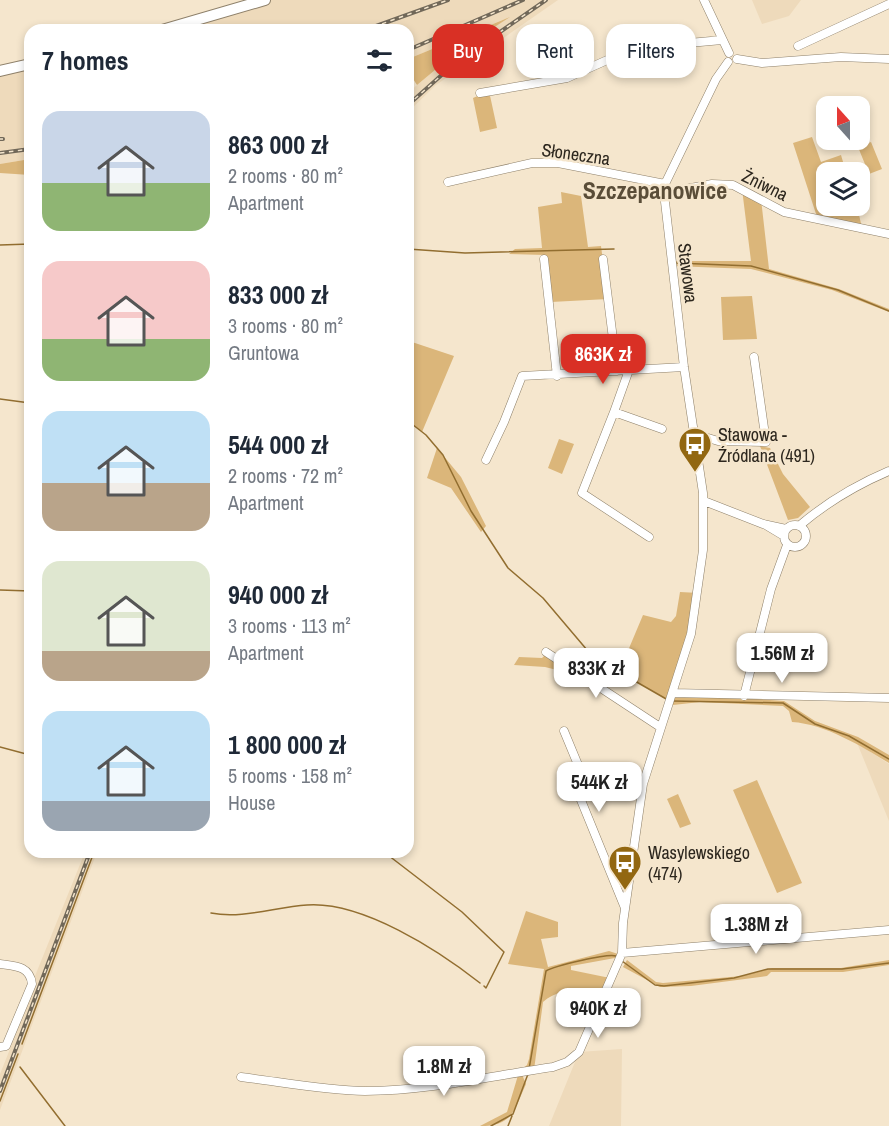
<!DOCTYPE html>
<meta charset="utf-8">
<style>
:root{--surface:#fff;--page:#f6f6f7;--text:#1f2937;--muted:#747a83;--accent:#d93025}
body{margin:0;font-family:"Archivo Narrow",sans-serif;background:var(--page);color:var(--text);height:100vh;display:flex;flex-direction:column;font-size:22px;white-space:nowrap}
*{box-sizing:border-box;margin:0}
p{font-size:20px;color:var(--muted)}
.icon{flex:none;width:33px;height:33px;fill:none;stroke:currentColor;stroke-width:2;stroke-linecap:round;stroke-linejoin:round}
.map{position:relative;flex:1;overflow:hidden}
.sheet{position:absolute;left:24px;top:24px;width:390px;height:834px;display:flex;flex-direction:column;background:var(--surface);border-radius:18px;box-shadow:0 3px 9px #0003}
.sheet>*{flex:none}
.banner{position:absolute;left:432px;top:24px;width:366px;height:54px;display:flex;gap:12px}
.needle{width:39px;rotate:339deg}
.controls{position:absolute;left:816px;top:96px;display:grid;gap:12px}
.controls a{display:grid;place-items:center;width:54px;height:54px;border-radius:12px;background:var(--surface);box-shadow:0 3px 9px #0003;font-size:30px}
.price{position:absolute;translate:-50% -51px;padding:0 14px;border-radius:12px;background:#fff;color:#222;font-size:20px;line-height:39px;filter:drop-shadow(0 2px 3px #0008)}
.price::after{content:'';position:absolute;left:50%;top:36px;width:18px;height:14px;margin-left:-9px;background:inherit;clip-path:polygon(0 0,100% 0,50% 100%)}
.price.current{background:var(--accent);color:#fff}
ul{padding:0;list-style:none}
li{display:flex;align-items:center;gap:18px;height:150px;padding:0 18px}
li span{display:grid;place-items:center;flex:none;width:168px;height:120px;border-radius:18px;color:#555}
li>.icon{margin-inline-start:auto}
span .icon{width:72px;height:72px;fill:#fffc;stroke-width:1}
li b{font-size:26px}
h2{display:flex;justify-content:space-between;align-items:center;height:72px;padding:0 18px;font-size:26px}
.tag{padding:0 21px;border-radius:18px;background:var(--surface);box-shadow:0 3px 9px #0003;font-size:21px;line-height:54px}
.tag.current{background:var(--accent);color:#fff}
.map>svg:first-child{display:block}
.built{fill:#eedabb}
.green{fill:#dbb67a}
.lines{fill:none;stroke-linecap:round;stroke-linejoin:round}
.stream{stroke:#926e30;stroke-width:1.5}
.minor-casing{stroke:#8e806a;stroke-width:9}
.major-casing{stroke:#8e806a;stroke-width:12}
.minor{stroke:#fff;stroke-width:8}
.major{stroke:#fff;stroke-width:10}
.rail-casing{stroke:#716859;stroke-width:4}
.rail{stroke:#f5e6cd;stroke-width:1.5;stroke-dasharray:4.5;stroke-linecap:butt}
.labels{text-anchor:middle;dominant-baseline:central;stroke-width:5;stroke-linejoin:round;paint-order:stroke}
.street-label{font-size:18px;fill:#2d271e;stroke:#f5e6cd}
.poi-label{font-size:18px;fill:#2d271e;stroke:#f5e6cd;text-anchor:start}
.district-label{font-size:24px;font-weight:bold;fill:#5a4d38;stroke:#f5e6cd}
</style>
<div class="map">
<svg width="889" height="1126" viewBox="0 0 889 1126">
<rect width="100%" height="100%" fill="#f5e6cd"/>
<path class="built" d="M265,0H558L436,85L408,112V93L417,85L459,50L505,19L408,59V30H162Z
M752,0H801L789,16L762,24Z
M30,64V159L0,164V71Z
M857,743L889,764V821L864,760Z
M85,852H97L0,1110V1074L12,1044L8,1043Z
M622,1049L621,1126H549L579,1052Z"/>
<path class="green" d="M510,17L459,50L417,85L408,71V59Z
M489,91L497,128L480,132L473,98Z
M812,137L821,162L841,155L846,172H826V206H857L862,228L817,217L793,143Z
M871,142L882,169L869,174L858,147Z
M30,159V175L0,173V164Z
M742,189L761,199L769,269L839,289L889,309V312L832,290L751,269L672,266L671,261H751Z
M561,192L581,196L588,247L601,246L608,299L551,302L545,255L509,254L515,249L542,248L538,207L562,203Z
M752,296L757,339L723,340L721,297Z
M412,342L454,356L422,432L408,421V352Z
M559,439L574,444L562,474L548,468Z
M760,446L770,448L783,474L810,507L798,518L788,520Z
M437,448L461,477L486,526L481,532L451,488L427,478Z
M680,592L699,593L673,693L784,701L815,721L858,737L889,755V763C861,746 825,724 792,722L789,711L783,706L700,702L673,705V694L666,699L619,672L643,615L671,622L676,616Z
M547,653L569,667L565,672L545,667L514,665L519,657L542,658Z
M757,780L802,883L777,893L733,790Z
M678,794L691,824L680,828L667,799Z
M526,911L558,922V937L541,939L548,967L609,951L618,954L615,958L571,966V970L610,978L605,990C585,988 558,988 543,1002L534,1070L521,1072L526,1084C514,1111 512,1126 480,1126L507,1112L519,1072L527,1065L529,1059L544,969L508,964Z
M627,960L656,982L663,983L742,976L772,968H841L889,960V965L843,972H771L767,976L691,986L660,987L623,967Z"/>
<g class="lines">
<path class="stream" d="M0,245L30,244
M408,249L465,253L614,249
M676,263L751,266L838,290L889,311
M0,399L30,403
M408,421L426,435L443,455L471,511L508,568L543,598L593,657L668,700
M0,590L30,591
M672,701L783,703L815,724L849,736L889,759
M0,747L30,755
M384,852L462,912L504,952L486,988L484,986
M211,913C243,919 275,907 307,905C362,901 438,950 480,983
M622,961L655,985L664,986L734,978L768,969H842L889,963
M22,1044L94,852
M20,1067L65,1126
M529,1069L546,971C554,966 608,953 616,956
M0,1101L18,1054
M491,1126L513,1114L528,1074
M508,1126L512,1116"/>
<g class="minor-casing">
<path id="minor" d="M704,0L729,53
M798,46L889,4
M737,59L762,63L841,57L889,59
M480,93L567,78L634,48L722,40
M448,182L532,163H558L665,184
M664,193L712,184L733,185L784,212L889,234
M544,259L557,376
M603,259L617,371
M629,370L614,412L662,429
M614,412L582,493L649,537
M695,434L718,441L766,442L754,357
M486,460L504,422L522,376L684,367
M704,501L763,524L786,529
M764,524L784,536
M784 536a11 11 0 1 1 22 0a11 11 0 1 1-22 0Z
M799,526C826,503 856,485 889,471
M546,652L660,727
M673,693L889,698
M744,696L771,589L787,545
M564,731L581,772L579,780L574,783L625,908
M622,953L889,930
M0,964C16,966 30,966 32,984L6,1046L0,1047
M241,1077C282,1082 324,1090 365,1091C428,1091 491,1076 553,1067L567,1062L579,1052L622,953L623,923L643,784L691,634L703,550V493L684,367L664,193L665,184L716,79L728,62"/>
</g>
<g class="major-casing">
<path id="major" d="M162,30L265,0
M0,71L30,64"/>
</g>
<use href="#minor" class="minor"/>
<use href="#major" class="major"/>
<g class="rail-casing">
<path id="rail" d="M365,30L448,0
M408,50L523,0
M408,105L454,64L546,0
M0,139H3
M0,153L30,149
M0,1091L90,852"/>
</g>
<use href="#rail" class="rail"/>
</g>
<defs>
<g id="bus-pin" transform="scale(1.725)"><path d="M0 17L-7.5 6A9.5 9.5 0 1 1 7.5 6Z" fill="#926711" stroke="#f5e6cd"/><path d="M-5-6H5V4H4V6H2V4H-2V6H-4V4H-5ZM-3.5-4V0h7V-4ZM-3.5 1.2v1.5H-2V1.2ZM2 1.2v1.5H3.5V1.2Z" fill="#fff"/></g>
</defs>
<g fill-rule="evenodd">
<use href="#bus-pin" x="695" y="444"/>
<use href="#bus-pin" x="625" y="862"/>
</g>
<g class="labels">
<g class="street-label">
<text transform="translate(576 154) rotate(8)">Słoneczna</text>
<text transform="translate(765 185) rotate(26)">Żniwna</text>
<text transform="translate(688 273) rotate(83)">Stawowa</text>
</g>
<g class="poi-label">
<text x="718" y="434">Stawowa -<tspan x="718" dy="21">Źródlana (491)</tspan></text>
<text x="648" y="852">Wasylewskiego<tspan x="648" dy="21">(474)</tspan></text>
</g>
<g class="district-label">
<text x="655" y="190">Szczepanowice</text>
</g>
</g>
</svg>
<div class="controls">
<a><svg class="needle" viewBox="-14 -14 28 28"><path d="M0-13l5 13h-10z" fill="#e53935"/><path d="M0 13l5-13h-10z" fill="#747a83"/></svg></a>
<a><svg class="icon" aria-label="layers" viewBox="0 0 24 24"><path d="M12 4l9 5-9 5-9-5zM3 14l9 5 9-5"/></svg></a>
</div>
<b class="price current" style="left:603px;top:385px">863K zł</b>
<b class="price" style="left:782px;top:684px">1.56M zł</b>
<b class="price" style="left:596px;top:699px">833K zł</b>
<b class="price" style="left:599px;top:813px">544K zł</b>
<b class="price" style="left:756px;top:955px">1.38M zł</b>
<b class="price" style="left:598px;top:1039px">940K zł</b>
<b class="price" style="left:444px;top:1097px">1.8M zł</b>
<div class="banner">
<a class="tag current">Buy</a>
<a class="tag">Rent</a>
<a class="tag">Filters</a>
</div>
<section class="sheet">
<h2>7 homes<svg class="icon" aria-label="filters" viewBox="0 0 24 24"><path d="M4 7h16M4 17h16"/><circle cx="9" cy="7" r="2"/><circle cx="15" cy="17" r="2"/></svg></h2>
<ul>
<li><span style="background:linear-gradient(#c9d6e8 60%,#8fb573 0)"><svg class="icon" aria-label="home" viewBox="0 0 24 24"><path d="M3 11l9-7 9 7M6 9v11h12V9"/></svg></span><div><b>863 000 zł</b><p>2 rooms · 80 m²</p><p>Apartment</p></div></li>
<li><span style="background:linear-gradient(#f6c9c9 65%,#8fb573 0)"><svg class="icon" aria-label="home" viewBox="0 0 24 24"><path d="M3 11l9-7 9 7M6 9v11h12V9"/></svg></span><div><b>833 000 zł</b><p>3 rooms · 80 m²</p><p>Gruntowa</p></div></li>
<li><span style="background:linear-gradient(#bfe0f5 60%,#b9a48a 0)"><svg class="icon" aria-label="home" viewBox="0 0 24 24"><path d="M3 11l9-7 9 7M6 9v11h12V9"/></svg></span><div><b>544 000 zł</b><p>2 rooms · 72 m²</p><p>Apartment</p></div></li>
<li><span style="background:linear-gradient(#dfe7d0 75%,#b9a48a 0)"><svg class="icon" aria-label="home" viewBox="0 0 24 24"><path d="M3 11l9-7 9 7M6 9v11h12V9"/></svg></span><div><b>940 000 zł</b><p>3 rooms · 113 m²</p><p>Apartment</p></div></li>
<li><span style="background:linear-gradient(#bfe0f5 75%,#9aa5b1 0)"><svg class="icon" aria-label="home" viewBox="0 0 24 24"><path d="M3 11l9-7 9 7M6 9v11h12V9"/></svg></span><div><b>1 800 000 zł</b><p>5 rooms · 158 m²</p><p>House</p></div></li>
</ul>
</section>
</div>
